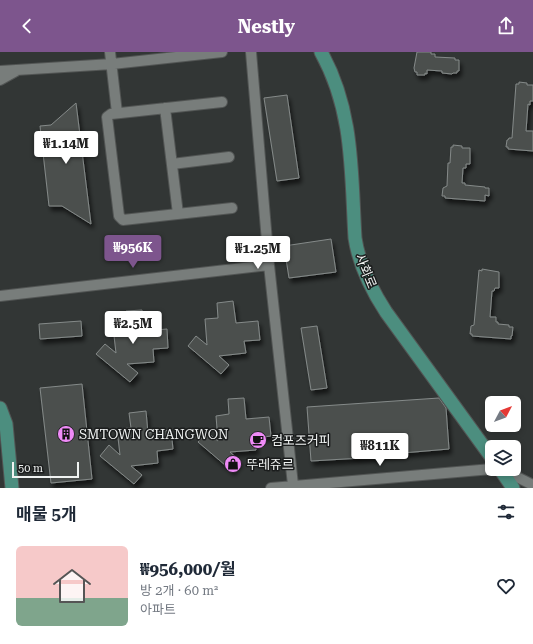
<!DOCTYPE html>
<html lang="ko">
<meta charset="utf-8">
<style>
:root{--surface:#fff;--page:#f2f2f3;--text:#1f2937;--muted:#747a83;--accent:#7d558d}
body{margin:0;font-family:"Roboto Serif","Noto Sans KR",serif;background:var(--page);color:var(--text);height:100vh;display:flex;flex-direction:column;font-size:15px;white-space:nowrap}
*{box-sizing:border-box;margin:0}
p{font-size:13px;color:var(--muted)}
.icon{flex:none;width:22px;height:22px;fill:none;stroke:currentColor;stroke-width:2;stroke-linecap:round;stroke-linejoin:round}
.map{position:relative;height:436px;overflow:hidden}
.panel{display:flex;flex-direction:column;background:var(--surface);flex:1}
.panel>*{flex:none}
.needle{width:26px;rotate:49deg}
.fabs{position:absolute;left:485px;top:344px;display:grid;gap:8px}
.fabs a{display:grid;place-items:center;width:36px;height:36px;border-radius:6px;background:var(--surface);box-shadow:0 2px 6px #0003;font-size:20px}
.scale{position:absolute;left:12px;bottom:10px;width:67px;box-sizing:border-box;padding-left:4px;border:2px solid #f0f3f2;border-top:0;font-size:11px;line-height:14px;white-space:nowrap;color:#f0f3f2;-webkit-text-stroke:3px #1b1d1d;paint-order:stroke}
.price{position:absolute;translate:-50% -34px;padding:0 9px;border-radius:4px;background:#fff;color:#222;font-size:13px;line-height:26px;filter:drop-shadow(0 1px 2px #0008)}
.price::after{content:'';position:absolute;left:50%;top:24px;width:12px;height:9px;margin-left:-6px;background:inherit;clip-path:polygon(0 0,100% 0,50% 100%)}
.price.active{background:var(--accent);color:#fff}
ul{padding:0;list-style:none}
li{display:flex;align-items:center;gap:12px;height:100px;padding:0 16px}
li span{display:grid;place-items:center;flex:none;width:112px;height:80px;border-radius:6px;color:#555}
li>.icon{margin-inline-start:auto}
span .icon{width:48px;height:48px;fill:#fffc;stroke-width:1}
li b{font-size:17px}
h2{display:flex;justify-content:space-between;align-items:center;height:48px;padding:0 16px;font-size:17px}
header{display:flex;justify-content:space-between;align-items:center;height:52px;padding:0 16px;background:var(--accent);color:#fff;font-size:18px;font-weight:700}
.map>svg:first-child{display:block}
.building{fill:#4b504e;stroke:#858a89;filter:url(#shadow)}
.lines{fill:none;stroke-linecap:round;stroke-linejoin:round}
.minor-casing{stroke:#525554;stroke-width:12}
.major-casing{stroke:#525554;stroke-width:15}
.minor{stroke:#787d7b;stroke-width:10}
.major{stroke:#4c8e7f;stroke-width:13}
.labels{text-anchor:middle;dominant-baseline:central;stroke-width:3;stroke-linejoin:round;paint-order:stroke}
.street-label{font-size:13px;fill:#f0f3f2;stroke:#1b1d1d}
.poi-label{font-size:13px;fill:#f0f3f2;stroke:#1b1d1d;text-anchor:start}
</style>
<header><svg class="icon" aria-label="back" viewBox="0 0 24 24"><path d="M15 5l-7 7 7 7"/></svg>Nestly<svg class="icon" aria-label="share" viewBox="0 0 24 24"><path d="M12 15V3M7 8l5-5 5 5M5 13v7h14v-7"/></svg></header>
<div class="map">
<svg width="533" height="436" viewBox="0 0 533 436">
<defs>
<filter id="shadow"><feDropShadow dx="2.5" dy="4.5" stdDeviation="2" flood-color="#0009"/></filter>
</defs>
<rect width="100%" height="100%" fill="#323635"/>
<path class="building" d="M417,0H431V2H435V5L455,6V8H459V19H457V21H453L452,22L442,21V19L427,18V22L425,21V23H417V20H415L414,16Z
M519,30L527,31V33H533V49H530V53L528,52L526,79H533V99L508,97V95H506L507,88H508L509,86H512L516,32H519Z
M287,43L299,126L277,129L264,46Z
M76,51L91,172L62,154H49L40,74L51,73Z
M453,93L462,94V96H470V112H466V116H463L462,131H465V133L485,135V136H489V144L485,143V149L445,146V144H442L443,136L447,134L448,111H450L451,95H453Z
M331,187L336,220L289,226L284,194Z
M482,217L499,220V236H495L494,239H492L490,265H496V270H498V272L509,273V275H513L512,284H511V287L472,284V282H470L471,274L474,273L479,218L482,219Z
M233,249L236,271L258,269L260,288L244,289L246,301L219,304L229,313L221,322L188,294L196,284L207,293L205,267L218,266L217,251Z
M142,258L144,279L167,277L168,296L153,297L154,310L127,312L138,321L130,330L96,302L105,292L116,301L113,275L127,274L126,259Z
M81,269L82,284L40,287L39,272Z
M317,274L327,336L311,338L301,276Z
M82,332L92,427L51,431L40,336Z
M244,346L246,367L269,365L271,384L255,386L256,398L230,400L240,409L232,419L198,390L207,380L218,389L216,364L229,362L228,347Z
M439,346L446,356L449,397L379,403V405L311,409L307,355Z
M146,359L148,381L171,378L173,397L157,399L158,411L131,414L142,423L134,432L100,404L109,393L120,403L117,377L131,376L129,361Z"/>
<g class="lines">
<g class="minor-casing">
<path id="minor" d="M110,0L117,61
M251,0L269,213L293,433
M0,19L112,12L222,0
M0,28L18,18
M222,50L111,62L107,65L119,164L123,168L232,156
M165,56L178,162
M172,112L229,105
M0,244L269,213
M501,417L533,433
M271,436L492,417"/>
</g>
<g class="major-casing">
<path id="major" d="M321,0C354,59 351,121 355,186C359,213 371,237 386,260L492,406
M0,356L6,372L12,436
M500,417L513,436"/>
</g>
<use href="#minor" class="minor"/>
<use href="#major" class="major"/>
</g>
<defs>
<g id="building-disc" transform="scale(0.9)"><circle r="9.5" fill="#ef8bf7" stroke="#1b1d1d"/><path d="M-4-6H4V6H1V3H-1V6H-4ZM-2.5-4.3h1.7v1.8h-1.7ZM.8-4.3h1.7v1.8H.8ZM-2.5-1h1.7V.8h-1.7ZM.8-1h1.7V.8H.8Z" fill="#111"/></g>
<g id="cafe-disc" transform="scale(0.9)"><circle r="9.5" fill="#ef8bf7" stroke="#1b1d1d"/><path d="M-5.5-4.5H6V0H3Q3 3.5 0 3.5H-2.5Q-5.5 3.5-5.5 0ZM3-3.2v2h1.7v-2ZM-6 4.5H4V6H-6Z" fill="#111"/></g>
<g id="shop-disc" transform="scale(0.9)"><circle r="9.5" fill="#ef8bf7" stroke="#1b1d1d"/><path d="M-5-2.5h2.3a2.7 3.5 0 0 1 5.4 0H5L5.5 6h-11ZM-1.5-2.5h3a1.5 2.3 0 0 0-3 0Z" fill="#111"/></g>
</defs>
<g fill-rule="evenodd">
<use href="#building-disc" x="66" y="382"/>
<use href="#cafe-disc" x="258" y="388"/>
<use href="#shop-disc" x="233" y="412"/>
</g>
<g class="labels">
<g class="street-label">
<text transform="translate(366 219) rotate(68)">사화로</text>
</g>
<g class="poi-label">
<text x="79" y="382">SMTOWN CHANGWON</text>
<text x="271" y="388">컴포즈커피</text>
<text x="246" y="412">뚜레쥬르</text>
</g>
</g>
</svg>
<div class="fabs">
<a><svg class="needle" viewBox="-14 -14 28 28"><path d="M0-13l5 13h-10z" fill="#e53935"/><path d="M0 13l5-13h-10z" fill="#747a83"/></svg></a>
<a><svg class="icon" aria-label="layers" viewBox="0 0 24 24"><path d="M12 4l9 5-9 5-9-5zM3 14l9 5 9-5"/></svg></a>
</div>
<div class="scale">50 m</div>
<b class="price" style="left:66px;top:113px">₩1.14M</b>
<b class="price active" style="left:133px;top:217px">₩956K</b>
<b class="price" style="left:258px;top:218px">₩1.25M</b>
<b class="price" style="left:133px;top:293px">₩2.5M</b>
<b class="price" style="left:380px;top:415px">₩811K</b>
</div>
<section class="panel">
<h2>매물 5개<svg class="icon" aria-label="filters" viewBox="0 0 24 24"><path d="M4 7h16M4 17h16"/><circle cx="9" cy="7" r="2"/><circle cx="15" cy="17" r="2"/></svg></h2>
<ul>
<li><span style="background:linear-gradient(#f6c9c9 65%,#7fa58c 0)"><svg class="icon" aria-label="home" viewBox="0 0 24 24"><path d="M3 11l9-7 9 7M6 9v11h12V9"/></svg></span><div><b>₩956,000/월</b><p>방 2개 · 60 m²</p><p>아파트</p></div><svg class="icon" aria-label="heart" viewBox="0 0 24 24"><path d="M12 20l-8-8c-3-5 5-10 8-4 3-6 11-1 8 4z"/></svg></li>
</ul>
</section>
